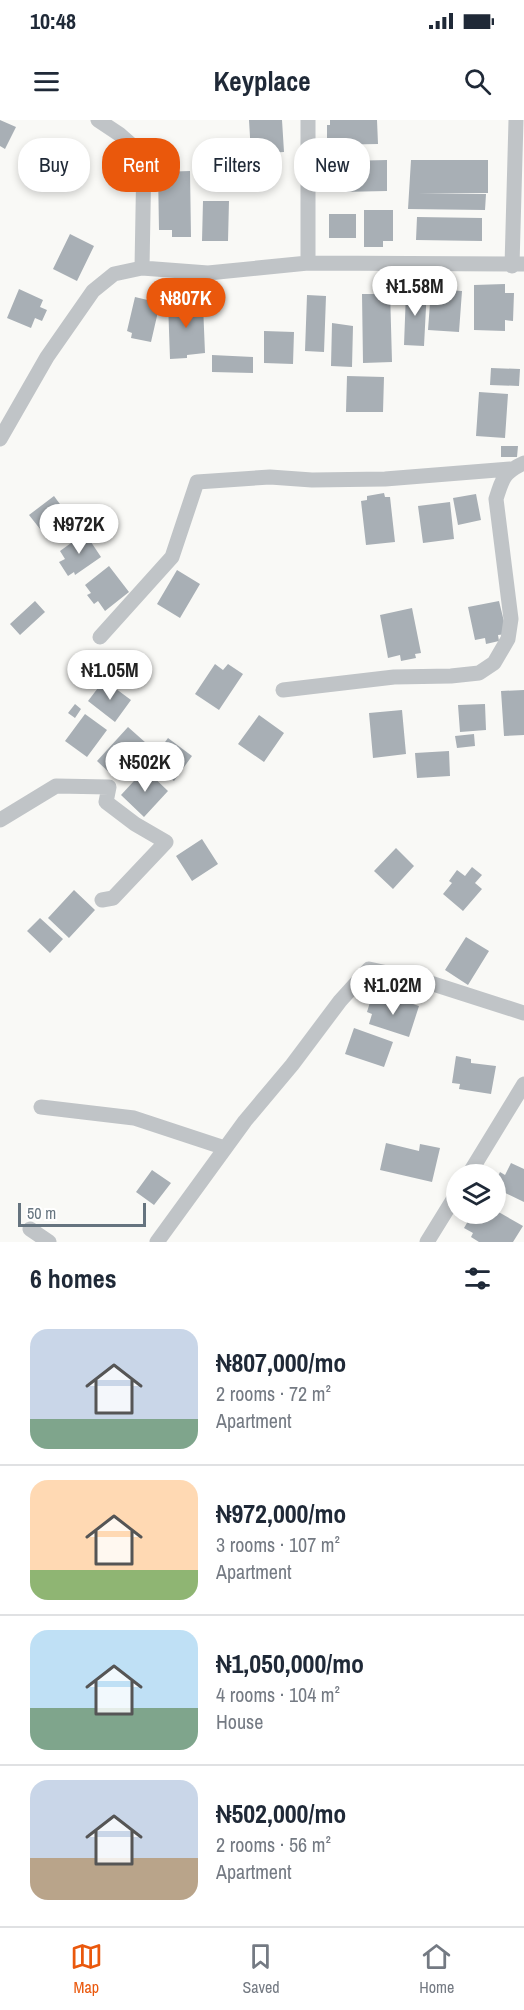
<!DOCTYPE html>
<meta charset="utf-8">
<style>
:root{--surface:#fff;--page:#f6f6f7;--text:#1f2937;--muted:#747a83;--line:#e0e1e3;--accent:#ea580c}
body{margin:0;font-family:"Archivo Narrow",sans-serif;background:var(--page);color:var(--text);height:100vh;display:flex;flex-direction:column;font-size:22px;white-space:nowrap}
*{box-sizing:border-box;margin:0}
p{font-size:20px;color:var(--muted)}
.icon{flex:none;width:33px;height:33px;fill:none;stroke:currentColor;stroke-width:2;stroke-linecap:round;stroke-linejoin:round}
.map{position:relative;height:1122px;overflow:hidden}
.sheet{display:flex;flex-direction:column;background:var(--surface);flex:1}
.sheet>*{flex:none}
.banner{position:absolute;left:18px;top:18px;width:489px;height:54px;display:flex;gap:12px}
.controls{position:absolute;left:446px;top:1044px;display:grid;gap:12px}
.controls a{display:grid;place-items:center;width:60px;height:60px;border-radius:50%;background:var(--surface);box-shadow:0 3px 9px #0003;font-size:30px}
.scale{position:absolute;left:18px;bottom:15px;width:128px;box-sizing:border-box;padding-left:6px;border:3px solid #66747f;border-top:0;font-size:16px;line-height:21px;white-space:nowrap;color:#66747f;-webkit-text-stroke:4px #fff;paint-order:stroke}
.price{position:absolute;translate:-50% -51px;padding:0 14px;border-radius:21px;background:#fff;color:#222;font-size:20px;line-height:39px;filter:drop-shadow(0 2px 3px #0008)}
.price::after{content:'';position:absolute;left:50%;top:36px;width:18px;height:14px;margin-left:-9px;background:inherit;clip-path:polygon(0 0,100% 0,50% 100%)}
.price.on{background:var(--accent);color:#fff}
ul{padding:0;list-style:none}
li{display:flex;align-items:center;gap:18px;height:150px;padding:0 30px}
li+li{border-top:2px solid var(--line)}
li span{display:grid;place-items:center;flex:none;width:168px;height:120px;border-radius:18px;color:#555}
li>.icon{margin-inline-start:auto}
span .icon{width:72px;height:72px;fill:#fffc;stroke-width:1}
li b{font-size:26px}
h2{display:flex;justify-content:space-between;align-items:center;height:72px;padding:0 30px;font-size:26px}
.chip{padding:0 21px;border-radius:24px;background:var(--surface);box-shadow:0 3px 9px #0003;font-size:21px;line-height:54px}
.chip.on{background:var(--accent);color:#fff}
.status{display:flex;justify-content:space-between;align-items:center;height:42px;padding:0 30px;background:var(--surface);direction:ltr}
.status svg{height:16px;fill:currentColor}
header{display:flex;justify-content:space-between;align-items:center;height:78px;padding:0 30px;background:var(--surface);font-size:27px;font-weight:800}
.tab-bar{display:flex;justify-content:space-around;align-items:center;height:84px;border-top:2px solid var(--line);background:var(--surface);font-size:16px;color:var(--muted)}
.tab-bar a{display:grid;justify-items:center;gap:3px}
.tab-bar .on{color:var(--accent)}
.map>svg:first-child{display:block}
.building{fill:#a8afb5}
.lines{fill:none;stroke-linecap:round;stroke-linejoin:round}
.minor{stroke:#c0c4c7;stroke-width:15}
</style>
<div class="status"><b>10:48</b><svg viewBox="0 0 49 12"><path d="M0 12V9h3v3zM5 12V6h3v6zM10 12V3h3v9zM15 12V0h3v12zM26 1h20v11H26zM47 4h2v5h-2z"/></svg></div>
<header><svg class="icon" aria-label="menu" viewBox="0 0 24 24"><path d="M4 6h16M4 12h16M4 18h16"/></svg>Keyplace<svg class="icon" aria-label="search" viewBox="0 0 24 24"><circle cx="10" cy="10" r="6"/><path d="M15 15l6 6"/></svg></header>
<div class="map">
<svg width="524" height="1122" viewBox="0 0 524 1122">
<rect width="100%" height="100%" fill="#f9f9f6"/>
<path class="building" d="M0,0L16,7L5,29L0,26Z
M249,0H282L284,32L251,34Z
M330,0H377L378,24L327,25V5H330Z
M387,40V71L340,72L339,51H345L344,41Z
M411,40H488V73H418L486,74L485,90L408,89Z
M190,51L191,117H172V110H159L158,52Z
M203,81H229L228,121H202Z
M364,90H393V121H383V127H364Z
M329,94H356V118H329Z
M417,97L482,98V121L416,120Z
M70,114L94,126L77,161L53,149Z
M505,164V173H514L513,201L505,200V211L474,210V165Z
M413,167L427,168L424,226L404,225L406,172H413Z
M19,169L43,180L40,187L47,190L42,201L35,198L31,208L7,198Z
M431,169L462,171L459,212L428,210Z
M374,170H390L392,242L363,243L362,174H374Z
M307,175L326,176L324,232L305,231Z
M135,177L160,183L151,222L131,218L132,213L127,211Z
M173,178H187V184L203,185L205,233L187,235V238L170,239L168,182H173Z
M332,203L353,206L352,247L331,246Z
M264,211L294,212L293,244L264,243Z
M212,235L253,237V253L212,252Z
M491,248L520,249L519,266L490,265Z
M347,256L384,257L383,292H346Z
M479,272L508,274L505,318L476,316Z
M501,326H518L517,337H501Z
M384,373L385,377H390L395,422L366,425L361,381L367,380V376Z
M476,374L481,400L458,405L453,378Z
M54,376L68,395L44,414L29,395Z
M450,382L454,419L423,423L418,386Z
M85,413L101,437L75,455L74,452L68,456L59,442L65,439L60,431Z
M109,446L129,472L105,491L98,481L94,484L87,475L91,473L85,465Z
M177,450L200,464L180,498L157,484Z
M35,481L45,492L20,515L10,504Z
M499,481L507,514L498,515L499,521L486,524L485,518L475,520L468,487Z
M412,488L421,533L415,534L416,538L401,541L400,535L388,538L380,495Z
M215,544L223,550L228,544L243,554L219,590L195,574Z
M104,560L131,580L115,602L88,581Z
M524,570V615L504,616L501,571Z
M75,584L81,589L75,598L68,593Z
M485,584L486,610L460,612L458,585Z
M402,590L406,634L373,638L369,593Z
M85,594L107,610L87,637L65,621Z
M259,595L284,613L264,642L238,624Z
M128,607L146,623L115,658L97,641Z
M474,614L475,626L457,628L455,616Z
M168,618L192,636L174,661L149,644Z
M449,631L450,656L417,658L415,633Z
M145,649L168,671L144,697L121,675Z
M202,719L218,744L192,761L176,736Z
M396,728L414,746L393,769L374,751Z
M472,747L482,755L475,763L482,769L463,791L443,774L452,763L449,761L457,750L465,756Z
M74,770L95,790L69,818L48,798Z
M40,798L63,819L50,833L27,811Z
M466,817L489,831L468,865L445,850Z
M371,879L395,886L398,879L419,886L409,917L369,904L372,894L367,892Z
M354,908L393,922L384,947L345,934Z
M456,936L471,939V943L496,946L491,974L459,969L460,964L452,963Z
M386,1023L419,1031L420,1024L440,1028L432,1062L380,1050Z
M511,1043L524,1049V1082L501,1071L504,1064L496,1060L500,1052L505,1055Z
M152,1050L171,1063L154,1085L136,1072Z
M495,1090L523,1106L513,1122H479L471,1117L473,1113L464,1108L471,1096L476,1099L477,1094H495Z"/>
<g class="lines">
<path class="minor" d="M98,0L119,14L144,36L142,148
M308,0V143
M512,146L516,0
M0,319L47,237L93,171L114,154L142,148L208,153L308,143L524,144
M100,517L172,437L197,362L270,357L312,360L385,359L510,349
M283,570L394,557L451,556L479,553L494,543L508,519L511,499L496,379C502,359 504,352 524,343
M0,700L56,666L109,667L106,682L135,704L166,722L113,778L102,780
M41,987L134,998L225,1028
M469,1054L524,964
M30,1109L49,1122
M157,1122L245,1001L292,945L340,881L369,849L424,861L524,893
M427,1122L456,1075"/>
</g>
</svg>
<div class="controls">
<a><svg class="icon" aria-label="layers" viewBox="0 0 24 24"><path d="M12 4l9 5-9 5-9-5zM3 14l9 5 9-5"/></svg></a>
</div>
<div class="scale">50 m</div>
<b class="price" style="left:415px;top:197px">₦1.58M</b>
<b class="price on" style="left:186px;top:209px">₦807K</b>
<b class="price" style="left:79px;top:435px">₦972K</b>
<b class="price" style="left:110px;top:581px">₦1.05M</b>
<b class="price" style="left:145px;top:673px">₦502K</b>
<b class="price" style="left:393px;top:896px">₦1.02M</b>
<div class="banner">
<a class="chip">Buy</a>
<a class="chip on">Rent</a>
<a class="chip">Filters</a>
<a class="chip">New</a>
</div>
</div>
<section class="sheet">
<h2>6 homes<svg class="icon" aria-label="filters" viewBox="0 0 24 24"><path d="M4 7h16M4 17h16"/><circle cx="9" cy="7" r="2"/><circle cx="15" cy="17" r="2"/></svg></h2>
<ul>
<li><span style="background:linear-gradient(#c9d6e8 75%,#7fa58c 0)"><svg class="icon" aria-label="home" viewBox="0 0 24 24"><path d="M3 11l9-7 9 7M6 9v11h12V9"/></svg></span><div><b>₦807,000/mo</b><p>2 rooms · 72 m²</p><p>Apartment</p></div></li>
<li><span style="background:linear-gradient(#ffd9b3 75%,#8fb573 0)"><svg class="icon" aria-label="home" viewBox="0 0 24 24"><path d="M3 11l9-7 9 7M6 9v11h12V9"/></svg></span><div><b>₦972,000/mo</b><p>3 rooms · 107 m²</p><p>Apartment</p></div></li>
<li><span style="background:linear-gradient(#bfe0f5 65%,#7fa58c 0)"><svg class="icon" aria-label="home" viewBox="0 0 24 24"><path d="M3 11l9-7 9 7M6 9v11h12V9"/></svg></span><div><b>₦1,050,000/mo</b><p>4 rooms · 104 m²</p><p>House</p></div></li>
<li><span style="background:linear-gradient(#c9d6e8 65%,#b9a48a 0)"><svg class="icon" aria-label="home" viewBox="0 0 24 24"><path d="M3 11l9-7 9 7M6 9v11h12V9"/></svg></span><div><b>₦502,000/mo</b><p>2 rooms · 56 m²</p><p>Apartment</p></div></li>
</ul>
</section>
<nav class="tab-bar">
<a class="on"><svg class="icon" aria-label="map" viewBox="0 0 24 24"><path d="M3 6l6-2 6 2 6-2v14l-6 2-6-2-6 2zM9 4v14M15 6v14"/></svg>Map</a>
<a><svg class="icon" aria-label="saved" viewBox="0 0 24 24"><path d="M7 4h10v16l-5-4-5 4z"/></svg>Saved</a>
<a><svg class="icon" aria-label="home" viewBox="0 0 24 24"><path d="M3 11l9-7 9 7M6 9v11h12V9"/></svg>Home</a>
</nav>
